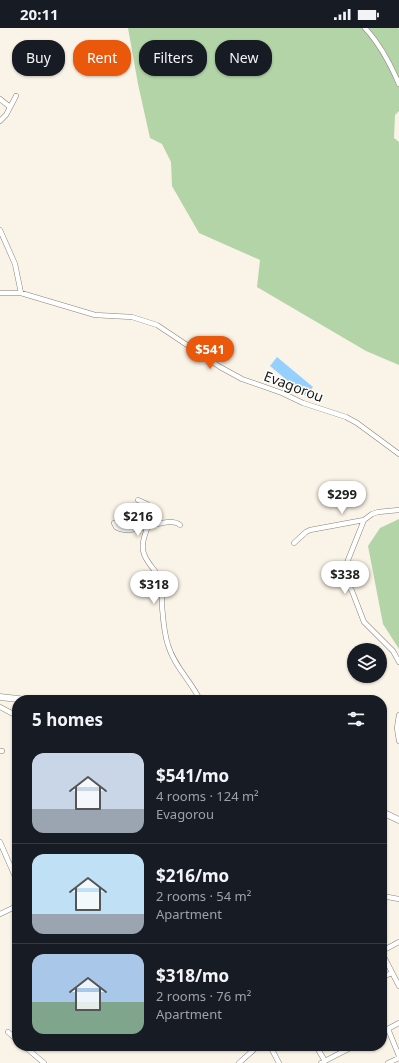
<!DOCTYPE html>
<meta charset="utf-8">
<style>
:root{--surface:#171b24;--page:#20242c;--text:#f1f3f6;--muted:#9ea1a6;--line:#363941;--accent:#ea580c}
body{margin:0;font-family:"Noto Sans",sans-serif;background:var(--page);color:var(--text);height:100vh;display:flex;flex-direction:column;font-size:15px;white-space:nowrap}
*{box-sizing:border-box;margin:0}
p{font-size:13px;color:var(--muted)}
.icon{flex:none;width:22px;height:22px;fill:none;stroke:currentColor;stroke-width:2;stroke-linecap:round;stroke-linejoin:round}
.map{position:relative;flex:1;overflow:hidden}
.drawer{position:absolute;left:12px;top:667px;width:375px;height:356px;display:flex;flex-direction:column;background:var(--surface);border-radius:16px;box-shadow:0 1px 3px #0004}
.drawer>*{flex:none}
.banner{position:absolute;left:12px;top:12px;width:375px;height:36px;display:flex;gap:8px}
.tools{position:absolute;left:347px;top:615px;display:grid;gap:8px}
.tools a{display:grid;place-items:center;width:40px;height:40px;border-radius:50%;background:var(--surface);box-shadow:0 1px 3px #0004;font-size:20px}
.price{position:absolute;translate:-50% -34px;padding:0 9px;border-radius:14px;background:#fff;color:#222;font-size:13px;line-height:26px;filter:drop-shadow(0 1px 2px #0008)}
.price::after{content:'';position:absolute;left:50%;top:24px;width:12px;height:9px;margin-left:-6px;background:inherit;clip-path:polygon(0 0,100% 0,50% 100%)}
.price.selected{background:var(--accent);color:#fff}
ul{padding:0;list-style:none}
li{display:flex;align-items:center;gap:12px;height:100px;padding:0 20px}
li+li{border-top:1px solid var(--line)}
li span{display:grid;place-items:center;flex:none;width:112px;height:80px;border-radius:12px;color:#555}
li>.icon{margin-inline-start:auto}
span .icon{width:48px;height:48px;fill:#fffc;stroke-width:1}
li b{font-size:17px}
h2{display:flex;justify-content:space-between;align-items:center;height:48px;padding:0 20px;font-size:17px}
.chip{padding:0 14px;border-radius:16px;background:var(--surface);box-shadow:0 1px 3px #0004;font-size:14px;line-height:36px}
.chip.selected{background:var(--accent);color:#fff}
.status{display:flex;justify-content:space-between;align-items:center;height:28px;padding:0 20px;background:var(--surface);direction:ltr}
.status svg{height:11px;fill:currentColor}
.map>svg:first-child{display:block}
.green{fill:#b2d4a7}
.water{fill:#96d0ff}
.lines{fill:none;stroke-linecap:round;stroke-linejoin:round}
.street-casing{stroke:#898378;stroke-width:5.5}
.secondary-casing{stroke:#898378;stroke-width:7}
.street{stroke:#fff;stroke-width:4.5}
.secondary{stroke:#fff;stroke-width:6}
.labels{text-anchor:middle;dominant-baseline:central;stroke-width:3;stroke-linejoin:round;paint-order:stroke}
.street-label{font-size:14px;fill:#1a1813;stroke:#fff}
</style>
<div class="status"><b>20:11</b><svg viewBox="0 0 49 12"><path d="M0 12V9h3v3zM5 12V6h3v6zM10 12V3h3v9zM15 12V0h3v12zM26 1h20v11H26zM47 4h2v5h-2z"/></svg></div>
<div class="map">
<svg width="399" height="1035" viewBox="0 0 399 1035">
<rect width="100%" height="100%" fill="#faf3e7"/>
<path class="green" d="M128,0H398L399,2V83L395,87L394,110L399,114V337L366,323L257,259L260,232L199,205L172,158L171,134L162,116L150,110L138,56Z
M399,491V621L383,596L368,518L380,500Z"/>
<path class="water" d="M277,329L313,359L306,368L270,338Z"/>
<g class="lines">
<g class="street-casing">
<path id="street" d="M365,0C380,16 390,35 399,56
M0,71L10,79
M0,93L6,87L16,68
M0,202L15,236L21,265
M0,265H21L95,287L132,289L157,297L220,339L242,351L282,365L303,375L346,389L357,395L399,426
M138,472L147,476C157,492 140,506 143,522C145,536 158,542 161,554C163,561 162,570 162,578C163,591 164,605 168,617C174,638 191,653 200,672
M364,492L344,542V550L352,563L364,594L393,623L399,634
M114,495L116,499C131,510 167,486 180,497
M294,515L306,504L310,502L364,492L372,486L378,484L399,482
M0,679L17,688
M399,687L397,700L399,713
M0,723H2
M0,814L17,853
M382,868L399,871
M0,886L17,878
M382,923L399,914
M382,925L399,958
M382,949L392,945
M388,1001L399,1028
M8,1004L17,1012
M382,1004L399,995
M24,1018L44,1035
M270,1018L279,1035
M316,1018L325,1033
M239,1035L258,1018
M321,1035L354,1018
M388,1035L399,1030"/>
</g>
<g class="secondary-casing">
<path id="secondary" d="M0,669L27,672
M382,784L399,792"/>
</g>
<use href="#street" class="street"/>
<use href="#secondary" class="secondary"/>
</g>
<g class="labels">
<g class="street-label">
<text transform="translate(294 358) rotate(21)">Evagorou</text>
</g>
</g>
</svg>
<div class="tools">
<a><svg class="icon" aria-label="layers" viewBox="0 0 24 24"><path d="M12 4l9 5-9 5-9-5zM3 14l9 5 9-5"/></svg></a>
</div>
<b class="price selected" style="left:210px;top:342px">$541</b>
<b class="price" style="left:342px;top:487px">$299</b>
<b class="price" style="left:138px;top:509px">$216</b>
<b class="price" style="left:345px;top:567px">$338</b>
<b class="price" style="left:154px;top:577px">$318</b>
<div class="banner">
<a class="chip">Buy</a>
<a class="chip selected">Rent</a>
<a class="chip">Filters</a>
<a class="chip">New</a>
</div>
<section class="drawer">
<h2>5 homes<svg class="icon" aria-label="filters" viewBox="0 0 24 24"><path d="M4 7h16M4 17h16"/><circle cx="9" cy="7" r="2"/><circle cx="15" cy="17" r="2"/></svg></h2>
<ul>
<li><span style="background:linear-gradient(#c9d6e8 70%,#9aa5b1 0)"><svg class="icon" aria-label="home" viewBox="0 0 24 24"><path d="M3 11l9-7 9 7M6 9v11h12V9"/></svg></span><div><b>$541/mo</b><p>4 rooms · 124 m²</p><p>Evagorou</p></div></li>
<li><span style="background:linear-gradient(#bfe0f5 75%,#9aa5b1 0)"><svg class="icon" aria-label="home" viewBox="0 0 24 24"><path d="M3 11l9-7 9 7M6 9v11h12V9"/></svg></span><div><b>$216/mo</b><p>2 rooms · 54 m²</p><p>Apartment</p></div></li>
<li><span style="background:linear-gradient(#a9c7e8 60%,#7fa58c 0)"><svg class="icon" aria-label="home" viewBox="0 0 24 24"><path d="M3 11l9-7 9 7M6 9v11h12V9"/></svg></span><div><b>$318/mo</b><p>2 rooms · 76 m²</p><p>Apartment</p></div></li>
</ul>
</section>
</div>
